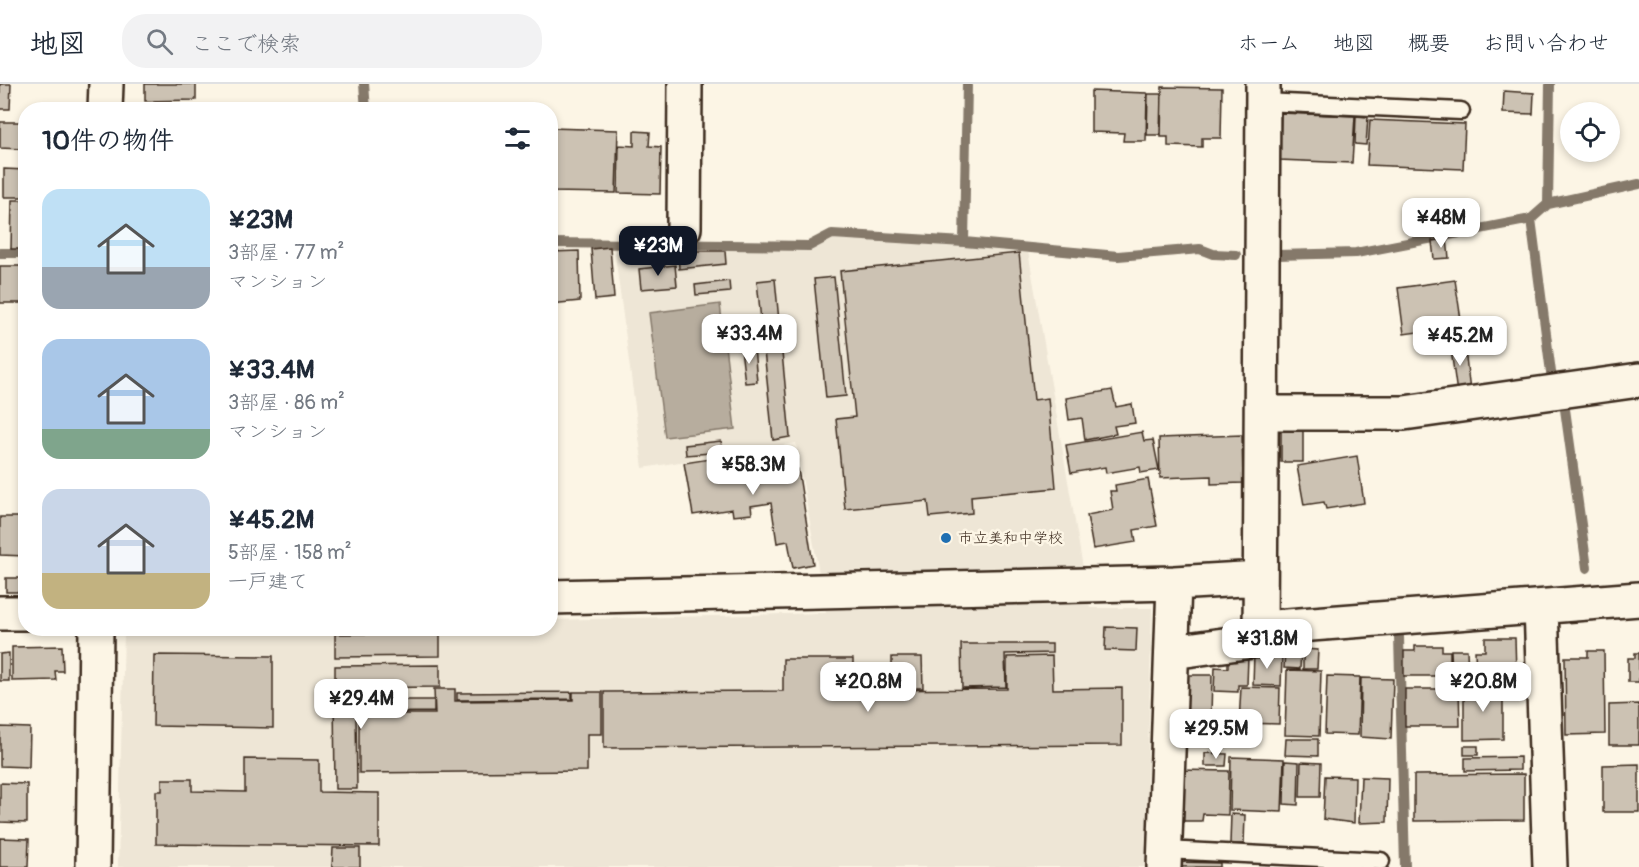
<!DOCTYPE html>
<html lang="ja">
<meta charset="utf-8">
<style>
:root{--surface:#fff;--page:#f2f2f3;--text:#1f2937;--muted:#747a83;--line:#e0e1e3;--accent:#111827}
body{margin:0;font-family:Pangolin,"Klee One",sans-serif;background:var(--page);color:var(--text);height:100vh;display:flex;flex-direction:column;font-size:22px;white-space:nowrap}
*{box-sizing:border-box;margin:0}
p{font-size:20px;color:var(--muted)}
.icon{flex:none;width:33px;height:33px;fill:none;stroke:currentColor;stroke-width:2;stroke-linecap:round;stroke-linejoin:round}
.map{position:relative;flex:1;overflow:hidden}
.drawer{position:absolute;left:18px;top:18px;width:540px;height:534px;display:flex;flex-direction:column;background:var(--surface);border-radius:24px;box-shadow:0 3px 9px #0003}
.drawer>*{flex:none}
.tools{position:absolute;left:1560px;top:18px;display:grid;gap:12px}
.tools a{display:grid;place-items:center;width:60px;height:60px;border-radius:50%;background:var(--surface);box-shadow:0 3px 9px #0003;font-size:30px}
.price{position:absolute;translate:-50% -51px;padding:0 14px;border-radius:12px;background:#fff;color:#222;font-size:20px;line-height:39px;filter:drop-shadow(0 2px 3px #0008)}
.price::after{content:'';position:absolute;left:50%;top:36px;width:18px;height:14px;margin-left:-9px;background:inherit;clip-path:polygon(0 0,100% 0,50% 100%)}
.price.current{background:var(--accent);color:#fff}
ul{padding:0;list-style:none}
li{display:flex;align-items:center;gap:18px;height:150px;padding:0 24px}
li span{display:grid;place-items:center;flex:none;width:168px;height:120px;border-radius:18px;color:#555}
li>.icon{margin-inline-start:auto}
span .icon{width:72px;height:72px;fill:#fffc;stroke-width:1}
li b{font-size:26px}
h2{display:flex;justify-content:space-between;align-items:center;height:72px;padding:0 24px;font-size:26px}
header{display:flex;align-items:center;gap:36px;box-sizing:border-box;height:84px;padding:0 30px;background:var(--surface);border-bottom:2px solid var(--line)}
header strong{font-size:28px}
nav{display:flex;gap:33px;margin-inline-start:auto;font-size:21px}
.search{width:420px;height:54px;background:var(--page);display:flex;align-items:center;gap:15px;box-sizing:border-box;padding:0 21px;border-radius:24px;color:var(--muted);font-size:22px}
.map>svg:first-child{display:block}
.built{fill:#eee6d6}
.water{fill:#b7ad9e;stroke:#85796b;stroke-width:1.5}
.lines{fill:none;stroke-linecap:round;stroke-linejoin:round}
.stream{stroke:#85796b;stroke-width:10}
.building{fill:#ccc2b3;stroke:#3b2a1e;stroke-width:1.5}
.lane-casing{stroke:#3b2a1e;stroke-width:21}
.street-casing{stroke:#3b2a1e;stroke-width:38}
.secondary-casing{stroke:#3b2a1e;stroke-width:38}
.lane{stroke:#fcf5e5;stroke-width:16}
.street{stroke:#fcf5e5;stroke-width:33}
.secondary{stroke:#fcf5e5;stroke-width:33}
.poi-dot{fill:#1f6fb2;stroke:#fcf5e5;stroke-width:2}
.labels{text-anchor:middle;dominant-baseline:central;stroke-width:5;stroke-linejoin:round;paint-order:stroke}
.poi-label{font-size:15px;fill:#3b2a1e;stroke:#fcf5e5;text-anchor:start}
</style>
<header>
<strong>地図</strong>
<div class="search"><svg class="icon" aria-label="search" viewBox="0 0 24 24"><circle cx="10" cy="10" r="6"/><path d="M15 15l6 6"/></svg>ここで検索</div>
<nav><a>ホーム</a><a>地図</a><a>概要</a><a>お問い合わせ</a></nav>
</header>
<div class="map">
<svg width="1639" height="783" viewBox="0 0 1639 783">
<rect width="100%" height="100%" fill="#fcf5e5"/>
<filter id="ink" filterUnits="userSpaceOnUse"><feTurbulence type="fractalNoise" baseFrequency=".0167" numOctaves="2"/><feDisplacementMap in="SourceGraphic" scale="12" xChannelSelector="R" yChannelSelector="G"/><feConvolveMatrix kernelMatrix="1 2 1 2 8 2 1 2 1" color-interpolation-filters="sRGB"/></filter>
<g filter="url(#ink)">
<path class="built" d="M833,154L1028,167L1090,524H1152L1145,783H118L124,548L240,544H550L551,536L826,529L796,359L643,384L614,163L810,166Z"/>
<path class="water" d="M720,220L735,345L665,353L649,229Z"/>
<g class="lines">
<path class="stream" d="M364,0L366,26
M1550,0L1548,120L1531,135L1552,296
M1548,120L1639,100
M964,158L967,0
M550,159L809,162L832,150L964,158L1118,172L1200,165L1213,170L1236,171
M0,169H26
M1277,171L1356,169L1531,135
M1564,318L1587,484
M1399,553L1405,783"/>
</g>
<path class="building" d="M0,0H11L10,25H0Z
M145,0H196V16L145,17Z
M1162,3L1222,4L1221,54H1202V63L1168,62V53H1161Z
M1091,7L1147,9L1146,57H1123L1124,49L1091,48Z
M1504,7L1534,9L1533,30L1503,29Z
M1148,10H1161L1160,51H1147Z
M1281,29L1355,32L1352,79L1279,76Z
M1356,32L1368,33L1366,61L1355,60Z
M1370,36L1465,40L1463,85L1367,81Z
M0,38H26V58H22V65L0,64Z
M550,44L618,46L616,109L550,108Z
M634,47L650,48L649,62L661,63L660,110L618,109L619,61L634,62Z
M4,85L26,86V113H4Z
M12,116H26V165H11Z
M1447,155L1449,174L1434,175L1432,157Z
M610,163L614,214L595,216L591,165Z
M579,167L580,217L550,220V168Z
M678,167H725L726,180L679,185Z
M1019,169L1034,316L1048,314L1056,404L971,412L972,429L930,433L928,417L845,425L836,335L855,333L840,187Z
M675,181L677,202L641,205L639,185Z
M0,182H26V219H0Z
M834,193L846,312L826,314L814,195Z
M775,195L790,353L773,356L757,197Z
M1455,196L1463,249L1433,253L1432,246L1404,250L1398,204Z
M729,197L730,208L696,211L695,201Z
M1464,257L1470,307L1457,309L1450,259Z
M754,263L757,298L745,299L741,265Z
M1112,306L1116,323L1132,320L1135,339L1114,342L1116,350L1085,356L1082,334L1069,336L1066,314Z
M1281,346H1303V378H1281Z
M1142,348L1144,357L1153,356L1159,386L1141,389L1140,383L1106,389L1105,383L1071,389L1066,361Z
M1242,351L1243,399L1211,400V392L1160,394L1159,354Z
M721,357L723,368L686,371L685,361Z
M766,366L770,389L798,385L813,480L793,484L788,457L777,459L771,419L751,422L752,430L733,432L732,425L693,431L684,379Z
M1357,372L1364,419L1326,425L1324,418L1304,421L1297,382Z
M1148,395L1157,442L1134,446L1136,458L1093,465L1087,431L1113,426L1110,407H1116L1115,401Z
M18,410H26V424H18Z
M0,433H26V472L0,471Z
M6,494H26V508H6Z
M1106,543L1137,544L1136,567L1105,566Z
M440,549V572L335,573V550Z
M1485,554H1515L1516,589H1476L1475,567H1485Z
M961,560H1052V569L1005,570L1006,603L962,604Z
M62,562L63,587H55L56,596L12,597V563Z
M1415,562H1442V567H1450V592H1404V567H1415Z
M1303,565L1318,566L1317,585H1303Z
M1285,566L1301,567L1300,585L1284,584Z
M1451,566H1467L1468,592H1452Z
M1588,567H1604L1605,650L1566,651L1565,573H1588Z
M9,569V597H0V570Z
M1635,569H1639V598H1628V574H1635Z
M1254,570L1282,571L1281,602L1253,601Z
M154,571L273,572V644L153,642Z
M1052,572L1053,605L1122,604V661L604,664V608L783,607V575H853V606L1007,605V573Z
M1228,572L1248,573L1247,601H1238V608L1214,607L1215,583L1228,584Z
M892,573H922L923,604H892Z
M440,581V603L335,604V582Z
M1287,586L1321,587L1319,652L1285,651Z
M1181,591H1212L1211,631L1181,630Z
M1327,592L1360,593L1358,651L1325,650Z
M1361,594L1393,595L1391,655L1360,653Z
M1464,602H1503V655L1464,656Z
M1241,603L1280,604L1279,640L1239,639Z
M434,605H455V617L573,616V608H602V650H587V687L359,689V630H435Z
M1405,605H1459L1460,642H1405Z
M572,608V615L457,616V609Z
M334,611H369V616H434V628L356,629L357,705H335Z
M1639,620V661H1609V621Z
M0,643L30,644L29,683L0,682Z
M1286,655H1318V672L1285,671Z
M1464,662H1478V671H1464Z
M1205,669L1227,670L1226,682H1205Z
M1231,673L1284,675L1282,728L1230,726Z
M1520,673V686L1465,687V674Z
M245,675L319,676V708L379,709V762L156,760V707H162V695H192V707L245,708Z
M1285,677L1299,678L1298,721L1284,720Z
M1301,678L1321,679L1320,713H1300Z
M1639,680V728H1603V681Z
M1178,686L1229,687L1228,731L1203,730L1202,737H1177Z
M1524,690V736L1414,737V691Z
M1325,692L1355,693L1354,739L1323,735Z
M1361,693L1388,694L1387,738L1359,739Z
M0,699L27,700V739L0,738Z
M1231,730L1245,731L1244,760H1230Z
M0,754L29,755L28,783H0Z
M333,764H360V783H332Z
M1175,778L1220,779V783H1175Z"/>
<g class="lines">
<g class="lane-casing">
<path id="lane" d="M1263,18L1461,27
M1165,766L1381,777"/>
</g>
<g class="street-casing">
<path id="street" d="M684,144L685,0
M1262,329H1404L1639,296
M550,513L1174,499L1260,494
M1541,523L1550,783
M0,529H26
M1260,544L1639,515
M1172,568L1260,556L1263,0
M1164,783L1174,499"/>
</g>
<g class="secondary-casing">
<path id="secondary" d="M105,26L106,0
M93,783L96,544"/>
</g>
<use href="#lane" class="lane"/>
<use href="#street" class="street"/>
<use href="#secondary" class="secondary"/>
</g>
</g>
<circle class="poi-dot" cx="946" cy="454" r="6"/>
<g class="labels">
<g class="poi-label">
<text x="958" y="454">市立美和中学校</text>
</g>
</g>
</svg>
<div class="tools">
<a><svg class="icon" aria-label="locate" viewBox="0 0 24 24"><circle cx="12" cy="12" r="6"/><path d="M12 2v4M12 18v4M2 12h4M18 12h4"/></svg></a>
</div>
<b class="price" style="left:1441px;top:165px">¥48M</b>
<b class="price current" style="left:658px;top:193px">¥23M</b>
<b class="price" style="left:749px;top:281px">¥33.4M</b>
<b class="price" style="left:1460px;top:283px">¥45.2M</b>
<b class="price" style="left:753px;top:412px">¥58.3M</b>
<b class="price" style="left:1267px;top:586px">¥31.8M</b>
<b class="price" style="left:868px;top:629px">¥20.8M</b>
<b class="price" style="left:1483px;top:629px">¥20.8M</b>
<b class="price" style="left:361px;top:646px">¥29.4M</b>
<b class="price" style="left:1216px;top:676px">¥29.5M</b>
<section class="drawer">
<h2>10件の物件<svg class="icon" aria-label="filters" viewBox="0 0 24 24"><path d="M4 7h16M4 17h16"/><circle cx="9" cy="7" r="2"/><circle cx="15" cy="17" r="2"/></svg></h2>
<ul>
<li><span style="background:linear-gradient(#bfe0f5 65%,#9aa5b1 0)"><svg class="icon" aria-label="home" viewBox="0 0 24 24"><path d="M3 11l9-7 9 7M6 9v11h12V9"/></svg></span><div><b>¥23M</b><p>3部屋 · 77 m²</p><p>マンション</p></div></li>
<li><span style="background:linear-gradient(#a9c7e8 75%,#7fa58c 0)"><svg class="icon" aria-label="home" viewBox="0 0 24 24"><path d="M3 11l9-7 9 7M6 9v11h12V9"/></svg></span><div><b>¥33.4M</b><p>3部屋 · 86 m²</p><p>マンション</p></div></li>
<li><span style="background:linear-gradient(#c9d6e8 70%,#c2b280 0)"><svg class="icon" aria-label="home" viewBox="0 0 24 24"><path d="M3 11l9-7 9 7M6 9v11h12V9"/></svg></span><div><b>¥45.2M</b><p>5部屋 · 158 m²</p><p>一戸建て</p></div></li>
</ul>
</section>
</div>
